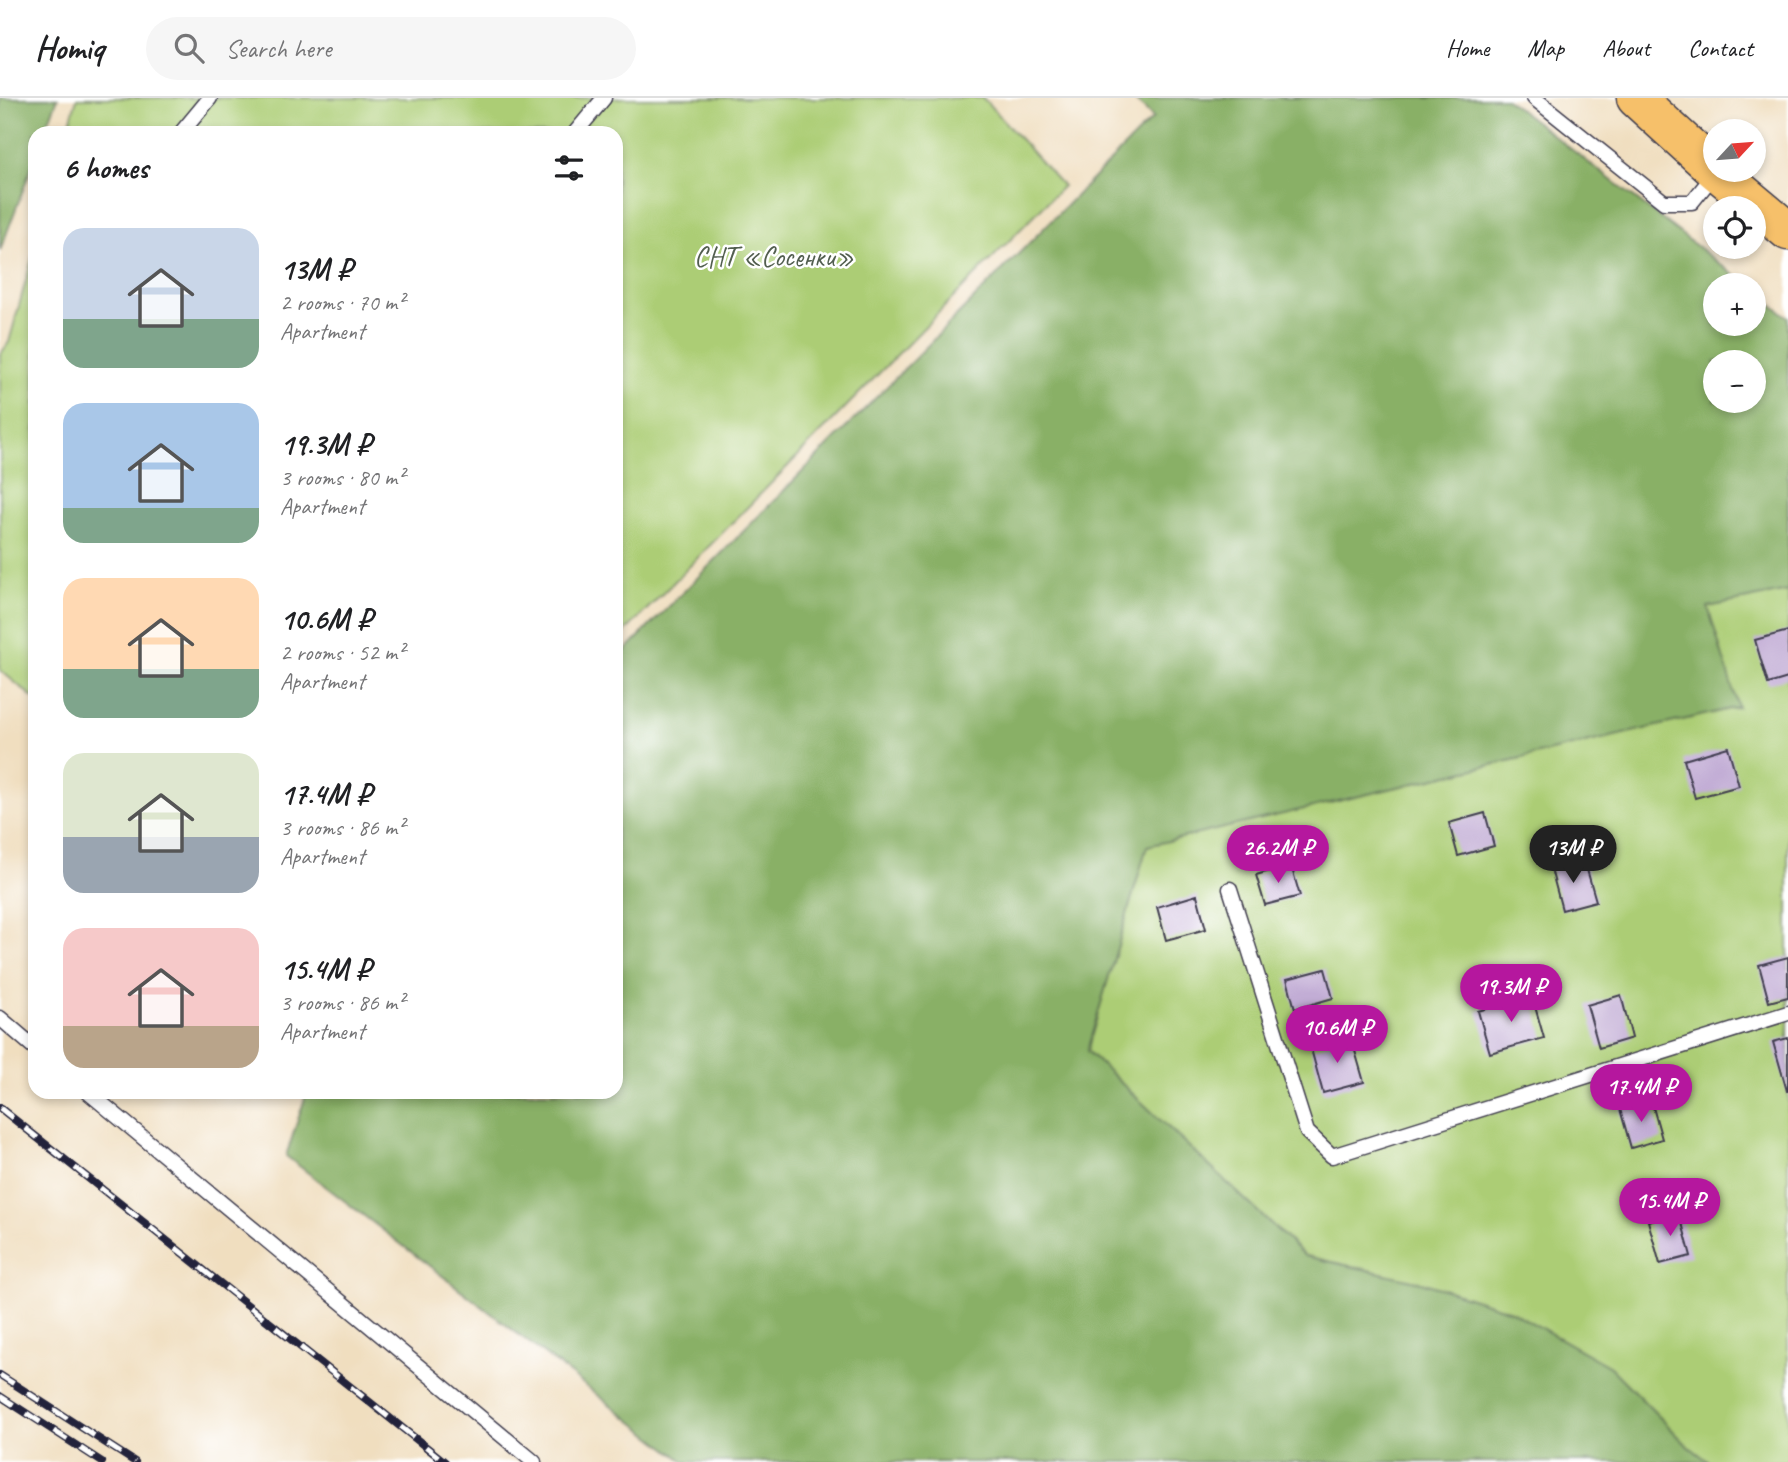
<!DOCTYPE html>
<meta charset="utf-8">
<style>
:root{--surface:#fff;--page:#f6f6f6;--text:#202124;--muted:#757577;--line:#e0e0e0;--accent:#b5179e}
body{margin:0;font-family:Caveat,sans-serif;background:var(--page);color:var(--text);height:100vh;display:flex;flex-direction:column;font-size:26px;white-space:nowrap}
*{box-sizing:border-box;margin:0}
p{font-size:23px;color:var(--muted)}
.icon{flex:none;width:38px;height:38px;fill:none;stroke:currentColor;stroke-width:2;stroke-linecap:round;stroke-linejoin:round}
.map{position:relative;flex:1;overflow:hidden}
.side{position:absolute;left:28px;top:28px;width:595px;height:973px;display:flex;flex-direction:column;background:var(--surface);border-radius:21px;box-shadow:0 4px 10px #0003}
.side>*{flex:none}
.needle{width:46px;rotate:64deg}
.tools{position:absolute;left:1703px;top:21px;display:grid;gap:14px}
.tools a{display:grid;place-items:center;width:63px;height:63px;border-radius:50%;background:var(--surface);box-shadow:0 4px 10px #0003;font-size:35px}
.price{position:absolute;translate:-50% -60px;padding:0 16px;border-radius:24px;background:var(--accent);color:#fff;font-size:23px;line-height:46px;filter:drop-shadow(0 2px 4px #0008)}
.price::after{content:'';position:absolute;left:50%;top:42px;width:21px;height:16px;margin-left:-10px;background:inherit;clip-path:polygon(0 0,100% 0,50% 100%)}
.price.selected{background:#222;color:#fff}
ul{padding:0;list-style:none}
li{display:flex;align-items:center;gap:21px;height:175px;padding:0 35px}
li span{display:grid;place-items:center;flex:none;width:196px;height:140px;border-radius:21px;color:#555}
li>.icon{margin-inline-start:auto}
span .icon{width:84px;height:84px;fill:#fffc;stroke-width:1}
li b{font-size:30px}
h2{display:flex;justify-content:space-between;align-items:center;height:84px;padding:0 35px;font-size:30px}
header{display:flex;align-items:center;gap:42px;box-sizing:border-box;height:98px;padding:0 35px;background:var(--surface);border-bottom:2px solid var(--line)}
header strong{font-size:33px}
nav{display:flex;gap:38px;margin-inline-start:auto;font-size:24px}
.search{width:490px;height:63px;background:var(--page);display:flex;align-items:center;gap:18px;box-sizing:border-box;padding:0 24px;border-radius:38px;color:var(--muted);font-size:26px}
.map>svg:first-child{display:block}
.green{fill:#accd75;stroke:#677858;stroke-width:2}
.forest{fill:#89b066;stroke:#566950;stroke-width:2;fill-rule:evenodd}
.building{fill:#c2add5}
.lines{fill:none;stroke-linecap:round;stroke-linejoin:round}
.lane-casing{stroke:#413e4f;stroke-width:17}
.highway-casing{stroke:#413e4f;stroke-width:41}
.lane{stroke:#fff;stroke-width:14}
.highway{stroke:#f6c06b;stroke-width:38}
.rail-casing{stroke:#22223b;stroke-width:8}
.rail{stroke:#fff;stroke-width:5;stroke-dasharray:16;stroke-linecap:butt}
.labels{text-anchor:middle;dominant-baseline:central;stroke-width:5;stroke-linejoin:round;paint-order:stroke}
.park-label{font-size:28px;fill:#525e4f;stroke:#fff}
</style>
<header>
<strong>Homiq</strong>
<div class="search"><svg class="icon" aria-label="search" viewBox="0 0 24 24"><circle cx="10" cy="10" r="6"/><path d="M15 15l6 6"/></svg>Search here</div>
<nav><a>Home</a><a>Map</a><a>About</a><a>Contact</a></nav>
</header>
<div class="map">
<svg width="1788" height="1364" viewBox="0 0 1788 1364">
<rect width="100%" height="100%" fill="#fff"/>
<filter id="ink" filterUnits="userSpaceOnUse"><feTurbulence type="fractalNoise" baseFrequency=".0143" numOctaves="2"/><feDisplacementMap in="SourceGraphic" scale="14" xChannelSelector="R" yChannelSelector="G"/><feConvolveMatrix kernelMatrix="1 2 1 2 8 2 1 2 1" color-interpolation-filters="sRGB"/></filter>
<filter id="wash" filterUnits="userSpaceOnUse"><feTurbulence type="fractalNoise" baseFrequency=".00686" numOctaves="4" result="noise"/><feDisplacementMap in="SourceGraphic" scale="28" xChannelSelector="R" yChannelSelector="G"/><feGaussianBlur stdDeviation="1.57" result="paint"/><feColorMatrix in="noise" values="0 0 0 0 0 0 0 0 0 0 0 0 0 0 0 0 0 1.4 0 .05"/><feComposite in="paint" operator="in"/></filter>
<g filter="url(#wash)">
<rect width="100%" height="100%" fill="#f0debf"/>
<path class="green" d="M77,0H983L1063,88L616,543V35H67Z
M35,150V601L0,572V257L9,244Z
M1788,493V1364H1709L1687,1347L1610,1269L1511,1213L1421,1184L1305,1158L1087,953L1147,748L1737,609L1707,509Z"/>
<path class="forest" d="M0,0H58L44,35H35V60L0,153Z
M1133,0H1505L1747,187H1715V226H1754V193L1788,219V493L1708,509L1738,609L1147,748L1087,953L1305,1158L1421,1184L1511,1213L1610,1269L1687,1347L1709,1364H685L286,1058L307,994H616V562L1153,20ZM1715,264H1754V303H1715Z"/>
<g id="blocks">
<path class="building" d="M1788,533V580L1768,586L1755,542Z
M1728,649L1739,688L1695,700L1684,662Z
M1485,715L1494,748L1458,758L1449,725Z
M1584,761L1596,803L1562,812L1551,771Z
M1291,767L1300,798L1265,807L1256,777Z
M1197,797L1206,831L1166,842L1157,809Z
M1788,859V899L1769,904L1759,867Z
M1325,871L1333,900L1295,911L1287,881Z
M1621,897L1632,940L1599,950L1587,907Z
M1532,898L1544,940L1490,955L1478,913Z
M1351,939L1364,984L1323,995L1311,951Z
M1788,940V993H1787L1773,944Z
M1651,1002L1662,1041L1631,1050L1620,1011Z
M1679,1114L1691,1158L1660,1166L1648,1123Z"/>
</g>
</g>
<g filter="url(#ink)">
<use href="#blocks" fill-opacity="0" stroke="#413e4f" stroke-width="2"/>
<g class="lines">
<g class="lane-casing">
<path id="lane" d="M1534,0L1664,104H1692L1716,74
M181,35L210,0
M575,35L604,0
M1230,791L1307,1034L1332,1058L1788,915
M0,920L35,950
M88,994L534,1364"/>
</g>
<g class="highway-casing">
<path id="highway" d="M1636,0L1715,72
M1715,72L1788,133"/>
</g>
<use href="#lane" class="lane"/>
<use href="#highway" class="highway"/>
<g class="rail-casing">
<path id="rail" d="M0,1010L445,1364
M0,1277L135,1364
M0,1298L102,1364"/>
</g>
<use href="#rail" class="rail"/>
</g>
</g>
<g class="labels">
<g class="park-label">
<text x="774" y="158">СНТ «Сосенки»</text>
</g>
</g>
</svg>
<div class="tools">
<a><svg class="needle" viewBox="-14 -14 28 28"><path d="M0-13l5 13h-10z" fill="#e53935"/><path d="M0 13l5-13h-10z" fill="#757577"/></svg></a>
<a><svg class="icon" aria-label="locate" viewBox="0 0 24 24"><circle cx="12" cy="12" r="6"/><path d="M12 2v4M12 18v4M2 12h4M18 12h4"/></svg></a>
<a>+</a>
<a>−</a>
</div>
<b class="price" style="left:1278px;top:787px">26.2M ₽</b>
<b class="price selected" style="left:1573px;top:787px">13M ₽</b>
<b class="price" style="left:1511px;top:926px">19.3M ₽</b>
<b class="price" style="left:1337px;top:967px">10.6M ₽</b>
<b class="price" style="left:1641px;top:1026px">17.4M ₽</b>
<b class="price" style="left:1670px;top:1140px">15.4M ₽</b>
<section class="side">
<h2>6 homes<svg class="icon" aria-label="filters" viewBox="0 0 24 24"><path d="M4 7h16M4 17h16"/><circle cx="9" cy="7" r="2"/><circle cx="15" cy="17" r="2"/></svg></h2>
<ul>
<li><span style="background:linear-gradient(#c9d6e8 65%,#7fa58c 0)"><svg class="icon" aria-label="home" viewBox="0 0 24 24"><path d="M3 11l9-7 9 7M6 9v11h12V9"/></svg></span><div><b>13M ₽</b><p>2 rooms · 70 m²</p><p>Apartment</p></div></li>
<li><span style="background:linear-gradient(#a9c7e8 75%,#7fa58c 0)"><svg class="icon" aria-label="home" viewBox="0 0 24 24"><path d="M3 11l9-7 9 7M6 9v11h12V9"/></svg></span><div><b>19.3M ₽</b><p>3 rooms · 80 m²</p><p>Apartment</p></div></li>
<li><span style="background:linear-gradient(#ffd9b3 65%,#7fa58c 0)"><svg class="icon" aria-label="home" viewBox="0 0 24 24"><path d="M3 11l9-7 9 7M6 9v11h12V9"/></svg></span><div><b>10.6M ₽</b><p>2 rooms · 52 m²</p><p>Apartment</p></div></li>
<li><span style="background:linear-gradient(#dfe7d0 60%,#9aa5b1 0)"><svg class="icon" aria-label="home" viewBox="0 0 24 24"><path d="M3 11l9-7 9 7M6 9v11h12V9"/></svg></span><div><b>17.4M ₽</b><p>3 rooms · 86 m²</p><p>Apartment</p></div></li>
<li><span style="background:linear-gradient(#f6c9c9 70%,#b9a48a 0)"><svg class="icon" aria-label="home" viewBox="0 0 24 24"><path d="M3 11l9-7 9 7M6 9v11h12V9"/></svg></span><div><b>15.4M ₽</b><p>3 rooms · 86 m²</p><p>Apartment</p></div></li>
</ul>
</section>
</div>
